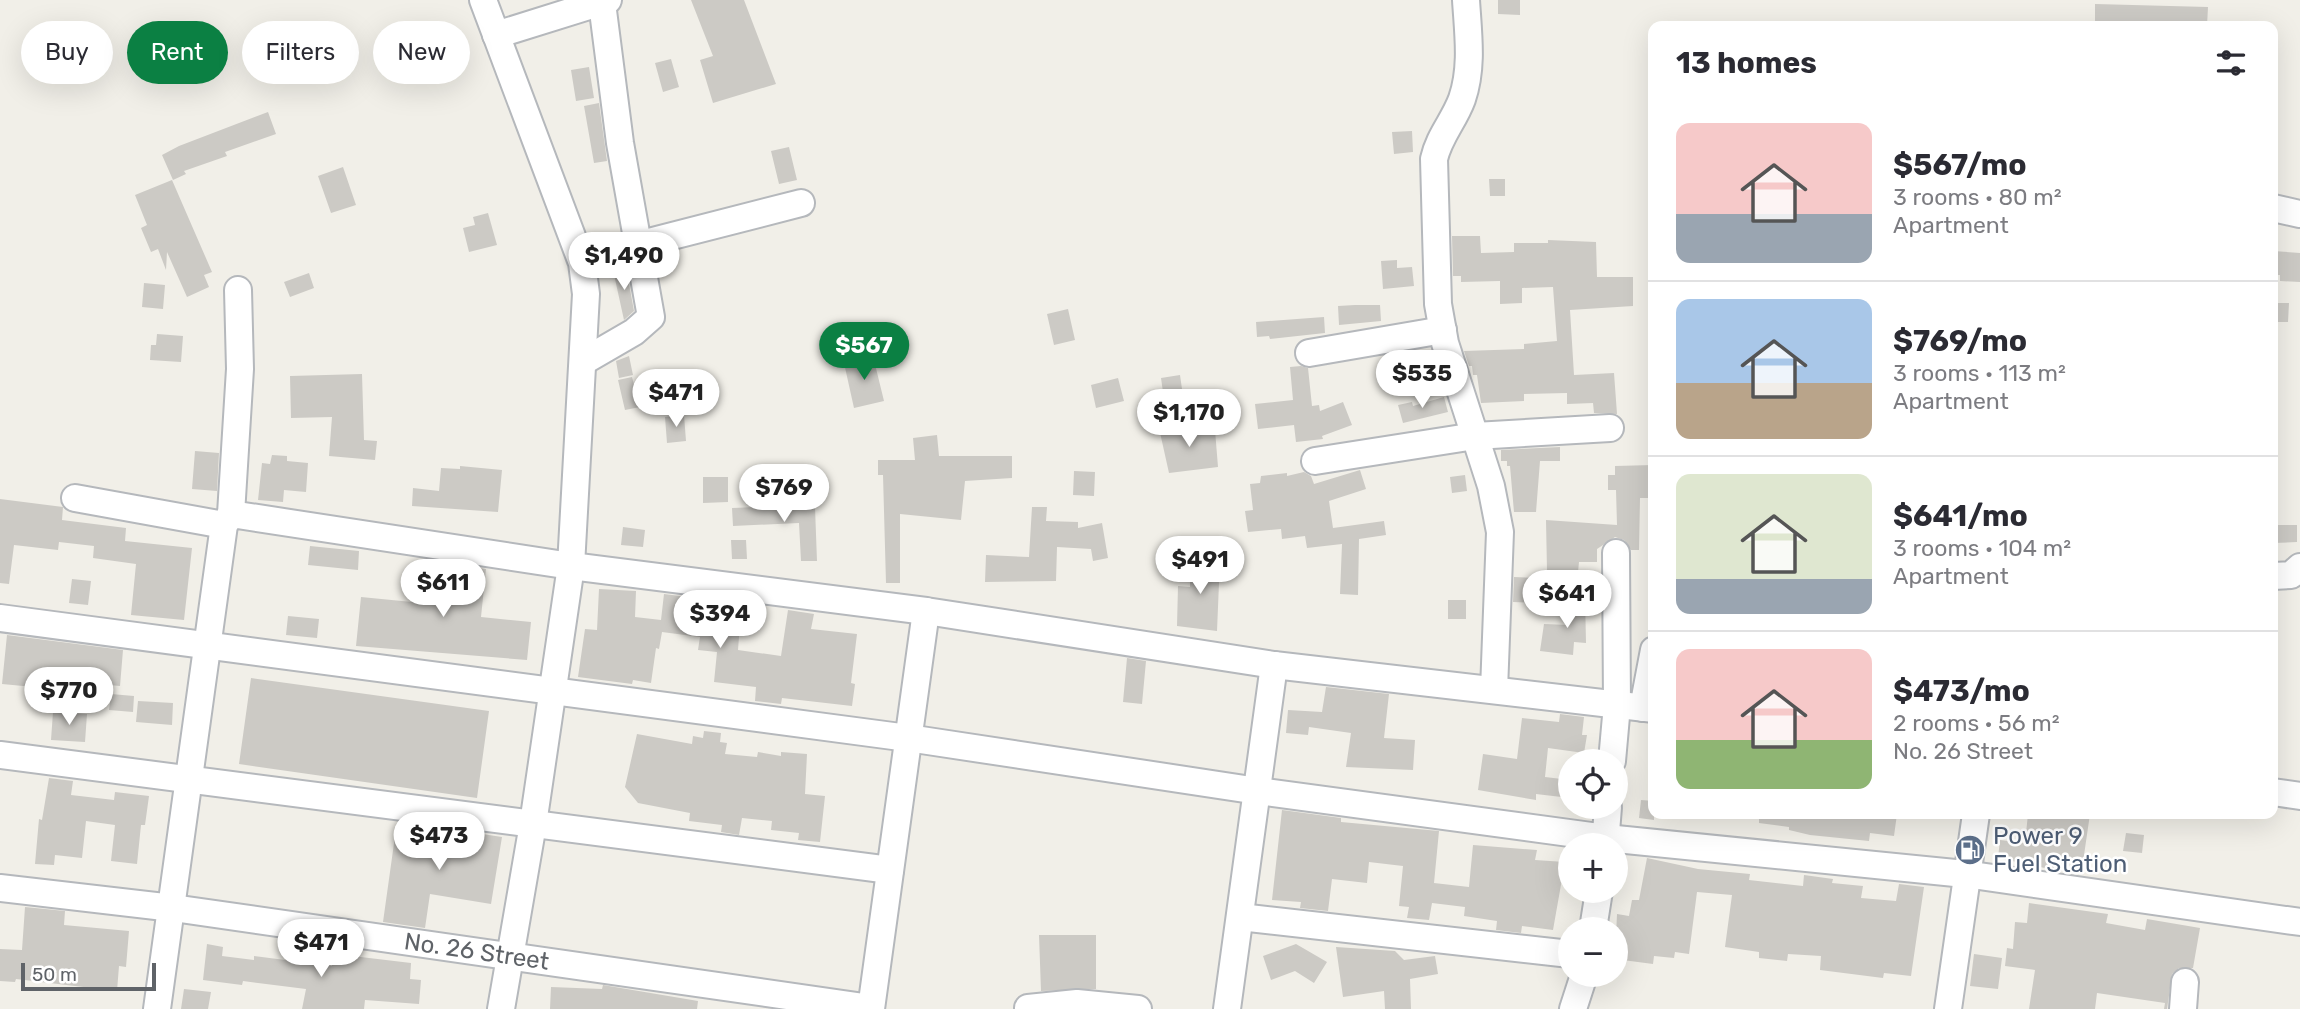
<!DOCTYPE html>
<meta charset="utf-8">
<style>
:root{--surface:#fff;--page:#f2f2f3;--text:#2b2b33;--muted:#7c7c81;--line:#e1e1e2;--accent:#0b8043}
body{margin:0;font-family:Rubik,sans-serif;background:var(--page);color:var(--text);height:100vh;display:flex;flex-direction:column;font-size:26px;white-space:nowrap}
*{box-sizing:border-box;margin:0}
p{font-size:23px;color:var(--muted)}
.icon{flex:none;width:38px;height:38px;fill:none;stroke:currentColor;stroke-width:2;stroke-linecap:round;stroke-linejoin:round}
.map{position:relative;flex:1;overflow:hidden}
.side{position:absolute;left:1648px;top:21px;width:630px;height:798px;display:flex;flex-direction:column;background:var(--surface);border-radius:14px;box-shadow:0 7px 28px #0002}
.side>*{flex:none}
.top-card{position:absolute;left:21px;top:21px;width:665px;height:63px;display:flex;gap:14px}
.buttons{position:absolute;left:1558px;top:749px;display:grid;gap:14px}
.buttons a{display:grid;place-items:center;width:70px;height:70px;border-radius:50%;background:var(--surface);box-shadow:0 7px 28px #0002;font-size:35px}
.scale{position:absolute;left:21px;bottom:18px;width:135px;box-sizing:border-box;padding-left:7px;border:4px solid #5f6368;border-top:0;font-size:19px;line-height:24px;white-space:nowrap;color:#5f6368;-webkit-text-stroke:5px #fff;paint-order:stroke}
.price{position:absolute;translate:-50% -60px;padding:0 16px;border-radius:24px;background:#fff;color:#222;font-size:23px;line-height:46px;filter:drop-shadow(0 2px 4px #0008)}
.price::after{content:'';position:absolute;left:50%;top:42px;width:21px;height:16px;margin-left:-10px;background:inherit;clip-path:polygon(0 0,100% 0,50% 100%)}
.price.active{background:var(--accent);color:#fff}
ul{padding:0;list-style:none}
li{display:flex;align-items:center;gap:21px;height:175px;padding:0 28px}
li+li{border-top:2px solid var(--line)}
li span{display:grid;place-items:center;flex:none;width:196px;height:140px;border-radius:14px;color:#555}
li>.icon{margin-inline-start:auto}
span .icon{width:84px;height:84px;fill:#fffc;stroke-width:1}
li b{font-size:30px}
h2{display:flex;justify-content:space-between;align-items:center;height:84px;padding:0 28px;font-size:30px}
.pill{padding:0 24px;border-radius:32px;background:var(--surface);box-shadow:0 7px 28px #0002;font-size:24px;line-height:63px}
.pill.active{background:var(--accent);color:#fff}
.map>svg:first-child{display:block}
.building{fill:#cccac5}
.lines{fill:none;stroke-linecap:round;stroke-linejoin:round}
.minor-casing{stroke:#b5b8bc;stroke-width:30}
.minor{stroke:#fff;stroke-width:26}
.labels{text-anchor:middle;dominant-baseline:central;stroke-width:5;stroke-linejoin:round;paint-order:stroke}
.service-label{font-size:24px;fill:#4e5e75;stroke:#fff;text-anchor:start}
.street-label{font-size:24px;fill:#5f6368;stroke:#fff}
</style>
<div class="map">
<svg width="2300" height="1009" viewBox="0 0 2300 1009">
<rect width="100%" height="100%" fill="#f1efe8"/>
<path class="building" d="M691,0H744L776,84L713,103L700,60L713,56Z
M1498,0H1520V15L1498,14Z
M2095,4L2208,7L2207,26H2095Z
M671,59L679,87L663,92L655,63Z
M589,67L594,98L576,101L571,70Z
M599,103L607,161L594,163L584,106Z
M268,112L276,134L225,152L227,156L184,171L186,174L173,180L162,155L179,146Z
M1412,131L1413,152L1394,154L1392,132Z
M789,147L797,180L779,184L771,151Z
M343,167L356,205L331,213L318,176Z
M1489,179H1505V196H1490Z
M172,180L212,272L204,275L209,287L187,297L167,252L166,270L158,249L151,252L141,228L147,225L135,195Z
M488,213L497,245L469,252L463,228L475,225L473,217Z
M1452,236H1480L1481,253L1514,252V243H1548V240L1596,242L1597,277H1633V306L1570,310L1574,375L1614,373L1617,414L1594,413L1593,403L1567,404V393L1524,394V401L1481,403L1477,375H1473L1472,366H1469L1464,351L1524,349V344L1557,341L1553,287L1522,288V303L1500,304V281L1461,282V276H1453Z
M2273,251L2300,253V282L2280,281V275H2273Z
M1397,260V268L1412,267L1414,286L1383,289L1381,261Z
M626,267L634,311L624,320L613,270Z
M309,273L314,288L290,297L284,282Z
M144,283L165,285L163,309L142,307Z
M2274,303H2289L2288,322H2273Z
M1355,305H1380L1381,321L1339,325L1338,306Z
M1068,309L1075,340L1054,345L1047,314Z
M1324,317L1325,333L1270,339L1269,336L1257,337L1256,322Z
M157,334L183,336L181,362L150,360L151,345H156Z
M629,356L633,375L619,378L616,361Z
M873,356L884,401L854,408L844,363Z
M1301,366L1308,368L1312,406L1319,405L1320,411L1343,402L1352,425L1322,436L1323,439L1296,442L1294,425L1258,429L1255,404L1293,400L1290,367Z
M362,374L364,440L377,441L375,460L329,456L332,417L291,418L290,376Z
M1180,375L1183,396L1164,399L1161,378Z
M632,377L640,407L625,410L618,380Z
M1118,378L1124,401L1096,408L1091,385Z
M1444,397L1448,412L1403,423L1398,405L1412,402L1413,406Z
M684,415L686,441L667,443L665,417Z
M1190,426V432L1215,430L1218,467L1169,473L1159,428Z
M937,435L939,456H1012V478L965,481L961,520L900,514V583H886L883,475H878V460H915L913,438Z
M1560,447V461H1540L1536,512H1514L1510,466H1507V461H1501V450Z
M195,451L219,453L217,491L192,489Z
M272,455L287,456V461L308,463L306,492L284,490L283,502L258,500L262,463L270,464Z
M1653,465L1654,498H1640L1639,550H1631L1624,540L1615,537L1597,549V562H1579L1578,572L1547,571L1546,520L1617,525L1616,490H1608V475H1615V466Z
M460,466L502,470L498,512L412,506L413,488L439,491L441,468L460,469Z
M1360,470L1366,489L1329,501L1333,528L1384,521L1386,535L1359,539L1358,595L1340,594L1342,544L1307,548L1305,536L1282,539L1281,529L1248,532L1245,511L1253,510L1250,484L1260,483L1261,476L1287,473V476L1304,472L1311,476L1314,484Z
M1074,471L1095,472L1094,496L1073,495Z
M1465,475L1467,491L1452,493L1450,477Z
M703,477H728V502L703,503Z
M0,499L63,507L62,520L126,528L125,541L192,548L184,620L131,615L136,564L93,558L94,546L59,542L58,550L14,545L9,584L0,583Z
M757,507H815L817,561H801L799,523L733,526L732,508Z
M1032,507H1047L1046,521L1078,522V528L1102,523L1108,558L1093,561L1091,549L1057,547L1056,581L985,582L986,555L1029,557Z
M2273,525H2297V542L2273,543Z
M623,527L645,530L643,547L621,545Z
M731,540H746L747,559H732Z
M310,546L359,551L358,570L308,565Z
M1190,559H1220L1217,631L1177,626L1178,586L1190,587Z
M427,560L486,569L481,617L531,622L527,660L356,646L361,597L422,603Z
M1514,577L1535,578L1534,603L1513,602Z
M72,579L91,581L88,605L69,603Z
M599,589L636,591L635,617L661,620L664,594L728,602L726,622L740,623L738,650L781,656L788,610L814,614L811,629L857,634L851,683L855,684L852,706L782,698L781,704L755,701L756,687L714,682L717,652L698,650L700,637L662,632L659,649L656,648L651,683L633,680L632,684L578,677L585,629L597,630Z
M1569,596H1585L1586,643L1574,642L1573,655L1540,651L1544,624L1568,625Z
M1448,600H1466V619H1448Z
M288,616L319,619L317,638L286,635Z
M7,635L123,650L120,686L56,680L55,689L2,684Z
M1127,658L1146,661L1142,704L1123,702Z
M251,678L489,711L477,798L239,764Z
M1326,687L1389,694L1384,738L1415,740L1413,770L1346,767L1351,733L1309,727L1308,735L1286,733L1288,710L1322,712Z
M111,694L134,696L133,712L109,710Z
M138,701L173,703L172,725L136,722Z
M53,712L87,714L85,742L51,740Z
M1560,714L1584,717L1582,735H1587L1584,753L1548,748L1545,777L1570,780V798L1536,794V800L1478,790L1483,754L1517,759L1522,718L1559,722Z
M704,731L721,733L720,742L727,743L725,754L757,757L758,752L781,756V752L807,754L805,794L825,796L820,842L798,840L799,833L771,830L772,821L742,818L739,835L721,832L722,825L689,821L690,813L638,803L625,787L637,734L692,744L693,736L703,738Z
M49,778L73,781L71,795L114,800L115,792L149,796L145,825H141L137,864L111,861L115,825L86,821L82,858L55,855L54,865L35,864L39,819L42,820Z
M1641,800L1654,801V820L1639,818Z
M1282,810L1341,818V822L1439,831L1434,883L1469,887L1473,845L1537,850L1535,860L1565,862L1553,930L1522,926L1521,933L1496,930L1497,921L1464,916L1465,907L1432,903L1429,920L1407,918L1409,907L1399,906L1403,866L1369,862L1367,883L1332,879L1328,911L1300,908L1301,902L1272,900Z
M1759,814H1897L1894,836L1870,833L1869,841L1810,835L1789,830V827L1759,823Z
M2028,814H2090L2083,862L2055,858L2054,870L1998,858L2000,840L2025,843Z
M396,829L448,836L449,829L502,837L491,904L430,894L425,928L383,922Z
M2126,833L2144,835L2142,853L2123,851Z
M1647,858L1698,869L1750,874L1749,880L1803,886L1804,875L1833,879L1832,883L1863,886L1861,898L1896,901L1899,884L1924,887L1911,976L1884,973L1883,978L1820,970L1821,956L1788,954L1787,961L1759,958V952L1725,947L1732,895L1697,892L1689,954L1675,952L1674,958L1654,956L1653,964L1615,959L1617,914L1629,916L1632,900H1639Z
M2029,903L2108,914L2106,923L2145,930L2147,919L2200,928L2193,968H2179L2172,974L2167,1009H2164L2165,1003L2097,993L2095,1009H2029L2035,970L2005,966L2007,948L2013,949L2015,922L2027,923Z
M25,907L65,911L64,925L129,931L126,967L119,966L117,991L16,979L15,982L0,981V949L22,950Z
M1039,935H1096V989L1041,991Z
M207,944L223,947L222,956L254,960V956L332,966L333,958L344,959V955L411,963L410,979L421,980L419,1004L365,1000L364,1009H302L306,989L243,981L242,985L203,980Z
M1296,944L1327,962L1314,983L1295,971L1271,980L1263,956Z
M1336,947L1395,951L1404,960L1435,956L1438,974L1410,979L1411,1009H1385L1384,991L1343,997Z
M1974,954L2002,958L1998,989L1970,986Z
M603,985L698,1001L697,1009H550L551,987L602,989Z
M184,989L211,992L208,1009H181Z"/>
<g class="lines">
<g class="minor-casing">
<g id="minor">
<path d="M483,0L582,263L586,294L571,566L533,824L501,1009"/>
<path d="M1466,0C1468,33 1473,67 1462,99C1454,121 1439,136 1434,159L1438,304L1445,343L1491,486L1500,532L1494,690"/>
<path d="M496,35L608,0"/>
<path d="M2273,208L2300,214"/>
<path d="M637,245L801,203"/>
<path d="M1309,353L1443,330"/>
<path d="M584,361L634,332L651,317L620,143L602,3"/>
<path d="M1315,461L1475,436L1610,428"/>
<path d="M75,498L224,525"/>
<path d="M231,514L240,369L238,290"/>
<path d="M2273,576L2291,575L2300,567"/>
<path d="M0,618L908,738L1258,791L1606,838L1965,874L2300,922"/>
<path d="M1643,708L1654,650"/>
<path d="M0,755L890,870"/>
<path d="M1612,761L1617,705L1616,553"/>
<path d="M2273,792L2300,796"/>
<path d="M1605,845L1608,807"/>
<path id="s1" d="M0,888L173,908L871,1008"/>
<path d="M1240,917L1570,954"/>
<path d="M1593,929L1599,891"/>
<path d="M1028,1008L1077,1003L1138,1009"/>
<path d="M157,1009L224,525L231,514L571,566L926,611L1274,665L1654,709"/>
<path d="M871,1009L926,611"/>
<path d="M1227,1009L1274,665"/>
<path d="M1573,1009L1584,975"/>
<path d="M1948,1009L1976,814"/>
<path d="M2183,1009L2185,982"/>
</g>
</g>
<use href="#minor" class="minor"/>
</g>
<defs>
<g id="fuel-disc" transform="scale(1.575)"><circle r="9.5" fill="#5c6f8a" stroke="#fff"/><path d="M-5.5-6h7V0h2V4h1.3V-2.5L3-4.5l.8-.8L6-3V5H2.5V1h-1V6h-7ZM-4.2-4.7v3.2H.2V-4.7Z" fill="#fff"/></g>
</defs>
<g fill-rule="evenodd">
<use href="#fuel-disc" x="1970" y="850"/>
</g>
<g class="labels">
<g class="service-label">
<text x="1993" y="836">Power 9<tspan x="1993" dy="28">Fuel Station</tspan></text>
</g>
<g class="street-label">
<text stroke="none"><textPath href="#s1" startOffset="481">No. 26 Street</textPath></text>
</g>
</g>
</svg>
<div class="buttons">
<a><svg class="icon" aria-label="locate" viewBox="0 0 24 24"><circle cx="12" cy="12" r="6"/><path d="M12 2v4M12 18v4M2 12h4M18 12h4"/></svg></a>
<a>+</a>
<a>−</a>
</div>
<div class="scale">50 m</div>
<b class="price" style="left:624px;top:292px">$1,490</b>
<b class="price active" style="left:864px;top:382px">$567</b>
<b class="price" style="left:1422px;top:410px">$535</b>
<b class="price" style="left:676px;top:429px">$471</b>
<b class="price" style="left:1189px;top:449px">$1,170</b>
<b class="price" style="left:784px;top:524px">$769</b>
<b class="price" style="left:1200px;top:596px">$491</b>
<b class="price" style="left:443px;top:619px">$611</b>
<b class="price" style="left:1567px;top:630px">$641</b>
<b class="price" style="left:720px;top:650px">$394</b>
<b class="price" style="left:69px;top:727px">$770</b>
<b class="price" style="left:439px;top:872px">$473</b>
<b class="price" style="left:321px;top:979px">$471</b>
<div class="top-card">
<a class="pill">Buy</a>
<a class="pill active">Rent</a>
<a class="pill">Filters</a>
<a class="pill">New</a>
</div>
<section class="side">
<h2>13 homes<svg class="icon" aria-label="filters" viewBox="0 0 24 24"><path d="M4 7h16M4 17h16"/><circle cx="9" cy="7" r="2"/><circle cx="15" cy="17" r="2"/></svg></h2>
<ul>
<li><span style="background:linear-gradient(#f6c9c9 65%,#9aa5b1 0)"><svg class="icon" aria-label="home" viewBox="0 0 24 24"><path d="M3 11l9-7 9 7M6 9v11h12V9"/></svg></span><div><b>$567/mo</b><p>3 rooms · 80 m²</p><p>Apartment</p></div></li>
<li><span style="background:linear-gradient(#a9c7e8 60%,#b9a48a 0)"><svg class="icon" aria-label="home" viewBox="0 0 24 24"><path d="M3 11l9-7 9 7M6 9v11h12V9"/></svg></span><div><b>$769/mo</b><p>3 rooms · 113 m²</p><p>Apartment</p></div></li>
<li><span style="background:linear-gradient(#dfe7d0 75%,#9aa5b1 0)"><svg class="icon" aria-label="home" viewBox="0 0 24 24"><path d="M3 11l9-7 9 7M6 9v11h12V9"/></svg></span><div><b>$641/mo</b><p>3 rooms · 104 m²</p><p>Apartment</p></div></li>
<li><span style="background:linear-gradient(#f6c9c9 65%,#8fb573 0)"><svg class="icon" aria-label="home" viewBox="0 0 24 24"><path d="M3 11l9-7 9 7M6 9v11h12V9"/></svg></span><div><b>$473/mo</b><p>2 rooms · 56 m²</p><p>No. 26 Street</p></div></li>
</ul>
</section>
</div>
